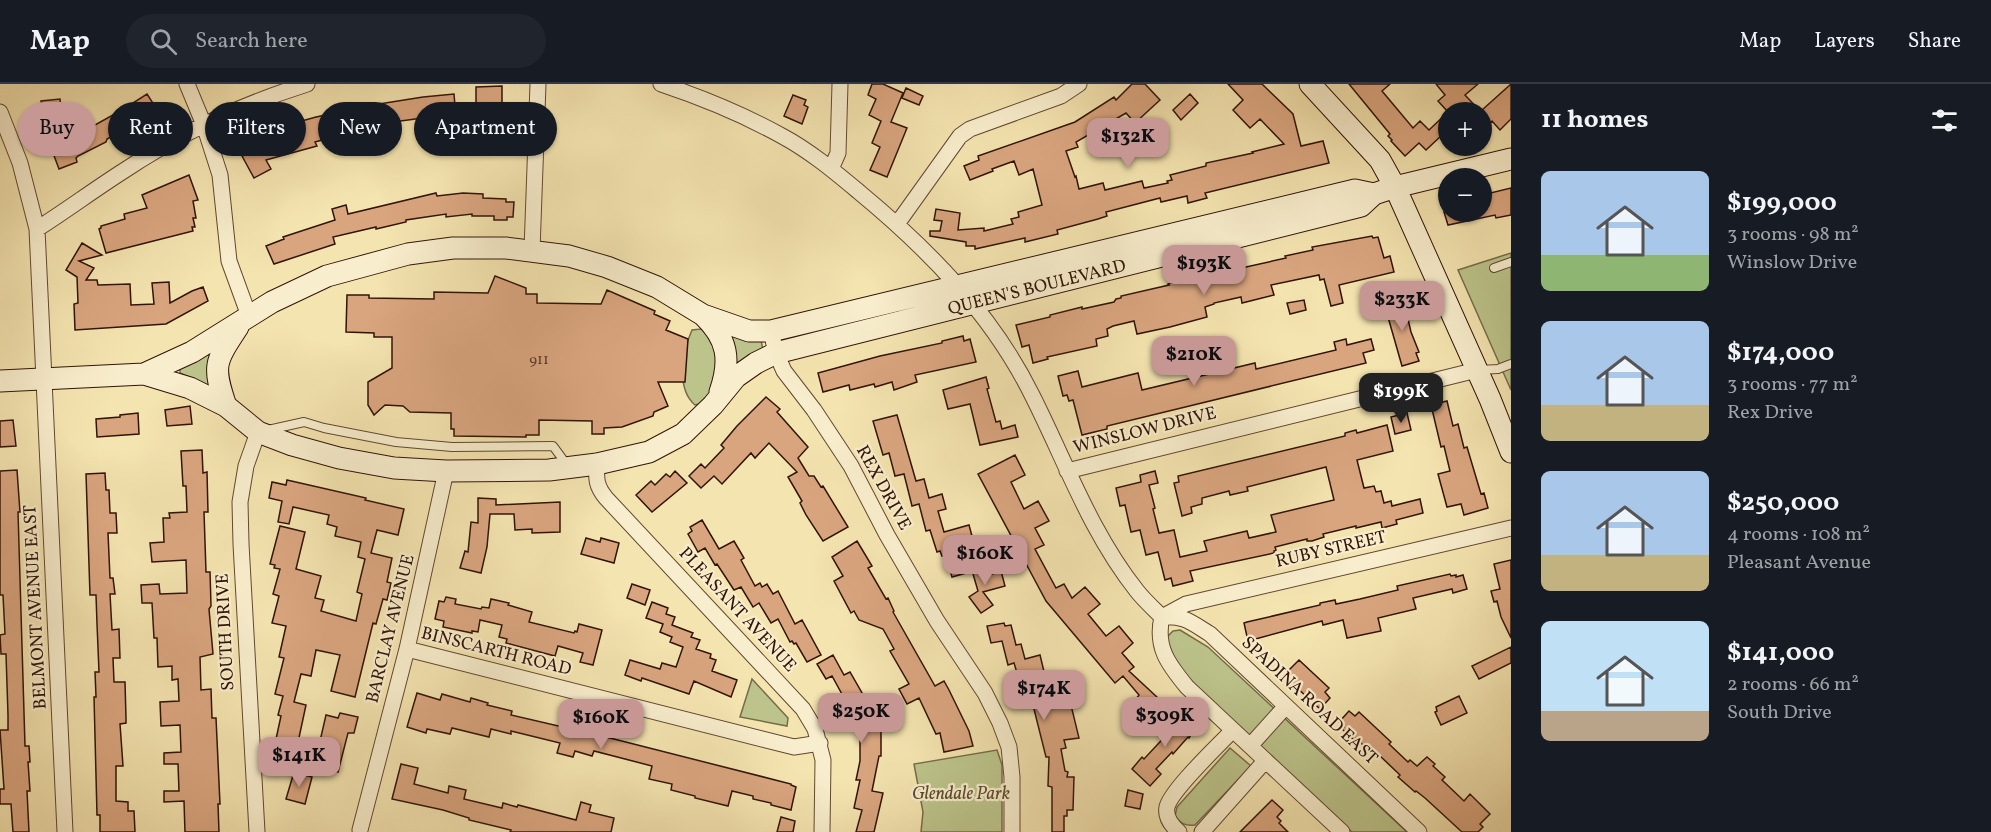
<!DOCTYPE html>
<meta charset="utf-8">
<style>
:root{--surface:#171b24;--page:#20242c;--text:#f1f3f6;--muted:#9ea1a6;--line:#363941;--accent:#c59692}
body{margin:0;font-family:Vollkorn,serif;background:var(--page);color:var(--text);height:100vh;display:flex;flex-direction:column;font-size:22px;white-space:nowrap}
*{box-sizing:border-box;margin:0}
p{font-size:20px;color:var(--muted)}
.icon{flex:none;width:33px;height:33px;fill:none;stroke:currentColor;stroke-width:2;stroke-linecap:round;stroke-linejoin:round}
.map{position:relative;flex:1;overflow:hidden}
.sheet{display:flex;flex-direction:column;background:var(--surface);width:480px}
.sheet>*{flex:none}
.banner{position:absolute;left:18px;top:18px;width:570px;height:54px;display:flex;gap:12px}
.fabs{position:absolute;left:1438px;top:18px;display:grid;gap:12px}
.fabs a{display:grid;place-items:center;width:54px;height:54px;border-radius:50%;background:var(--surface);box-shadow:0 2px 4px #0004;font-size:30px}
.price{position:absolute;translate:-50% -51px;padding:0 14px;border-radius:12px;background:var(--accent);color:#111;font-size:20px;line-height:39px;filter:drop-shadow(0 2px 3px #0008)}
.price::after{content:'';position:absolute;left:50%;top:36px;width:18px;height:14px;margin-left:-9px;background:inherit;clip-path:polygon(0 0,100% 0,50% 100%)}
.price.on{background:#222;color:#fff}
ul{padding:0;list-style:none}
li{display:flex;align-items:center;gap:18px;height:150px;padding:0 30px}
li span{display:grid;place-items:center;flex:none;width:168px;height:120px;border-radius:9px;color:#555}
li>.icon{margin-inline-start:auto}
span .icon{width:72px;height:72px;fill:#fffc;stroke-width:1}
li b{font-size:26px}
h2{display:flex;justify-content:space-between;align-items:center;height:72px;padding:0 30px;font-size:26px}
.tag{padding:0 21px;border-radius:27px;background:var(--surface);box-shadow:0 2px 4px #0004;font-size:21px;line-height:54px}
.tag.on{background:var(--accent);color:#111}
header{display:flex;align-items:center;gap:36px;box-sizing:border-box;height:84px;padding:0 30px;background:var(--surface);border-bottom:2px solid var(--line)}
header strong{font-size:28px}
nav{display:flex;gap:33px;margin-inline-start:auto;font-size:21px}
.search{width:420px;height:54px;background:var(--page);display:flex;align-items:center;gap:15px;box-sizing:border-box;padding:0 21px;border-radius:33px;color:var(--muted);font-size:22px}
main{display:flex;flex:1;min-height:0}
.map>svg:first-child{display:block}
.green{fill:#bcc48b;stroke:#766c4a;stroke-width:1.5}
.building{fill:#d9a57f;stroke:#301408;stroke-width:1.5}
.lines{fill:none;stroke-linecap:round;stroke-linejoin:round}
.lane-casing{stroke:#614832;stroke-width:10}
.street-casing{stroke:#614832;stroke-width:17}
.secondary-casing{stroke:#301408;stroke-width:23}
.lane{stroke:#f8edcc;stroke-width:8}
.street{stroke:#f8edcc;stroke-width:15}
.secondary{stroke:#f8edcc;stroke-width:21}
.labels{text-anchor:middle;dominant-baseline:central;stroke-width:4.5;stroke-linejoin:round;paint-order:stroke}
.number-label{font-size:15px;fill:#5a3826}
.street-label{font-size:18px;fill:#301408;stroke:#f8edcc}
.park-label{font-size:18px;font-style:italic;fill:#5a492f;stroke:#f8edcc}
</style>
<header>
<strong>Map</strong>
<div class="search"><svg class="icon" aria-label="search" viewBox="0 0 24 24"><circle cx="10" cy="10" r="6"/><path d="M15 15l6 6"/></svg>Search here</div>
<nav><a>Map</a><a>Layers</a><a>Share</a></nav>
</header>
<main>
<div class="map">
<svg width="1511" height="748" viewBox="0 0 1511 748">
<rect width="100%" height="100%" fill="#f4e4b0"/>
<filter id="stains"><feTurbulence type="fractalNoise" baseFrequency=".00333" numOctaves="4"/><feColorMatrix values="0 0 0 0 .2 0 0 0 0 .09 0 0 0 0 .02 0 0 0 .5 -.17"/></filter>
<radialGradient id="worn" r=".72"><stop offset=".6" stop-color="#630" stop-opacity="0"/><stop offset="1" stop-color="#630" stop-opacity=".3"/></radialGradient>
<path class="green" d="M1511,169V306L1458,186Z
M701,245C705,249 711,254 713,260C721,278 718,317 695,321C675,304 683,266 692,246Z
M728,247L761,256L763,266L735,293Z
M211,269L210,302L180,289V285Z
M1180,546L1208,563L1407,748H1352L1185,593L1179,584L1166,554L1173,547Z
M752,595L788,634L787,642L740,633Z
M1230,664L1251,682L1195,741C1185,742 1181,740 1175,732L1177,723Z
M997,666L1002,681V748H921L923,728L914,680Z"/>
<path class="building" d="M872,0H883L903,9L891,38L907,44L887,93L870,86L880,63L872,59L881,37L869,31L876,15L868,11Z
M1132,0H1145L1160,16L1135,39L1126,29L1076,58L1078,63L1066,67L1075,93L1076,92L1079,105L1103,99L1105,106L1142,97L1144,104L1168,99L1167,97L1172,96L1170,91L1206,82V79L1253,69L1252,68L1284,60L1260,35L1250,44L1233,26L1243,16L1228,0H1262L1293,30L1301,62L1323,57L1329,79L1205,109L1207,114L1188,119L1187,112L1161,118L1160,114L1106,128L1107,132L1098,135L1057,146L1058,150L1025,158V154L975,165V162H966V158L930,152V147H940L942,137L934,136L936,125L960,129L958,146L984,144V147L1013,140L1011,135L1019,133L1018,128L1042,121L1033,85L1019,91L1014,77L992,85L993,87L970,96L964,82L979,76L978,72L1075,38L1114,13L1116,16Z
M1349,0H1390L1382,7L1413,44L1420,37L1429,46L1448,28L1438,17L1445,11L1436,0H1478L1465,11L1481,28H1449V60L1441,52L1426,66L1419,59L1405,72L1391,57L1392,56L1388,52L1390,50Z
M1511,0V35L1500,46L1492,37L1482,47V26Z
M502,2V46L498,45L499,70H475V57L453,58L452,48L471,47L472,22H476V3Z
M906,4L923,12L919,21L902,14Z
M147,10L156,24L131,42L107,55L106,58L78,72L76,74L77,78L59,85L43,42L41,17L60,15L63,43L68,56L122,26Z
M454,10L455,22L444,23L445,31L370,41L371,43L358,46L359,52L340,55V51L315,58L317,62L266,76L271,85L254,94L242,72L245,71L241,64L262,53V48L316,33L379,20L423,13Z
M1190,10L1198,19L1181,36L1173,26Z
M793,11L806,16L804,21L808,23L802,40L784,32Z
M189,91L198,116L193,117L196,134H193L195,143H192L193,147L106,169L99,145L101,144V142L125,135L124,130L147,124L142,111Z
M1511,104V131L1496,134L1495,131L1448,141L1444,128H1482V111Z
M436,109L437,112L463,109L483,110V114L506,115V118H514L513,133H507V136H494V132H472V130L446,133V130L406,136V138L376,145V143L333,153L335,160L274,180L266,162L284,155L283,153L335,136L332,125L346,121L348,130Z
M1372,152L1373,154L1378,153L1384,174L1390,172L1394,188L1339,201L1343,219L1331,222L1324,195L1320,196L1319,191L1271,201L1274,211L1242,219L1241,213L1214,219V220L1205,223L1207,233L1170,243L1137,250L1134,237L1113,242L1107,245L1108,252L1096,255L1097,262L1047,273L1048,275L1033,279L1029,261L1022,263L1021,259L1016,241L1050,233V231L1082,223V225L1114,218L1116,215L1121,214V212L1169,201L1168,200L1191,193L1246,183L1286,174L1285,172L1313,166L1312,163Z
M82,159L102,171L79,177L94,184L86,196H97L98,201L130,200L131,221L154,220L152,199L169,198L170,219L192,207L203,203L208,217L166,240L75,246L74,220L78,219L77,193L66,186Z
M495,192L526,204V210H537V219L601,220L607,206L655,227L654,230L670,237L666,246L688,255L685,298H658L668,322L654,328L653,332L622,343L604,344V350H592V337L539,336V351H526V353L454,352V345H451V329L410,328L403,322L385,321L374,331L368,321V298L392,284V253H374V249L346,248L347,211H369V214L434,215V208L488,209Z
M1403,214L1411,248L1419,268L1416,269L1419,277L1402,282L1384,219Z
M1304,216L1306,226L1290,230L1287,219Z
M963,252L964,257L970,255L976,278L915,291L917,298L894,306L892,298L875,303L874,300L850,306L849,301L823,308L818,289L880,272L942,259V257Z
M1346,255L1347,261L1371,255L1374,266L1363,269L1366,279L1107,342V345L1082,351L1073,316L1069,317L1067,311L1063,312L1058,292L1078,287L1082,303L1138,289L1142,306L1255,279L1256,285L1336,266L1334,258Z
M986,293L989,304L987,305L996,338L1000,337L1002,345L1015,341L1018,353L980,361L970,320L948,325L943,306Z
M766,313L780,325L777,328L808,363L798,374L809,392H814L821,403L823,402L848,443L823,457L806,431L800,419L802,417L788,393L797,388L769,359L755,374L751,369L722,400L714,392L701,404L689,392L701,380L705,384L724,364L721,361L737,342Z
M1447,317L1453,342L1458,340L1464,364L1467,363L1481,410L1484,409L1488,424L1464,431L1461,420L1447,423L1438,390L1450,387L1444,362L1441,363L1431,321Z
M190,322L192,340L167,342L165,326Z
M138,329L139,350L97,353L96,335L120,333V331Z
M1407,329L1411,346L1395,350L1391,333Z
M897,331L916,397L924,395L929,414L942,410L946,425L938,427L944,448L969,441L972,452L959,455L964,478L967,477L970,488L952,493L946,471L942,472L940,467L937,468L930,446L926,447L919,420L912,422L904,390L895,392L889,369L883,371L873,337Z
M13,336L16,362L0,363V337Z
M1387,341L1393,367L1357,376L1364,404L1374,402L1376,408L1381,407L1384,419L1391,417L1392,422L1420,415L1423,429L1396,436L1397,440L1382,444L1381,438L1356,444V442L1323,450L1324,453L1312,457H1307V455L1275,463L1276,466L1274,467V469L1190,487L1193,497L1173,502L1171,494L1165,496L1158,468L1146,471L1140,446L1131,448L1125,421L1120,422L1116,404L1141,398L1140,391L1155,387L1158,399L1149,401L1155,424L1153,425L1159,449L1174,446L1180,473L1207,467L1204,457L1247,447L1249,454L1276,448L1271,431L1334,416L1326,383L1247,403L1248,407L1230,411L1229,407L1202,414V420L1191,423L1192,429L1182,432L1174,399L1179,398L1178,392L1345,352V349L1356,346L1357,349Z
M202,366L203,389L207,388L208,428H204L206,488H210L211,522L209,525L213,570L200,573L201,606L211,605L212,634H216L220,720H218L219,748H185L184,717L164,718V707H179L178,680H164V669L181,668L180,641L161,642L160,618L179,617L178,595L172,596V582L158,583L157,554H154L152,519H142L141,501L159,500L160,510L187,509L186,476L152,478L150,459L164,458L163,434H170L169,429L187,428L186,402H183L181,367Z
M1015,371L1025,391L1011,398L1024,425L1038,417L1049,437L1035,444L1044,461L1035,465L1056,504L1064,500L1072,514L1085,503L1100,520L1088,530L1106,552L1119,542L1133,559L1122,569L1134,583L1129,587L1158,614L1147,626L1136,615L1139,611L1123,592L1115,599L1046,517L978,390Z
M17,386L20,428H18L25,662H29L30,678H28L30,707H27L29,748H13L11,720H0V705H4L0,646H8V631L6,570H1L0,551L5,550L3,511H0V387Z
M675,387L687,399L652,428L636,411L651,397L655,401L666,390L670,393Z
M105,389L106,406H109L110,429H116L117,449H108L110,494H113L115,510H110L112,546L119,545L120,574H113L114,598H125L126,634V639L120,640L123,682H116V717L128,718V727H134L135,748H100V731H97L94,613H96L95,588H99L97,540L96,511H90L86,390Z
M287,396L366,414L365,416L404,425L398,451L377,446L371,469L392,474L387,498L391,499L387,516L383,515L376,540L373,539L355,613L331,607L340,571L316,566L311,592L301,590L294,618L306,621L297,663L302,664L298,685L276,680L280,655H276L281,632L278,631L283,612L275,610L284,574L279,573L286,542L272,539L279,512L273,510L280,485L274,484L275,481L270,480L280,442L305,448L296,485L321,492L315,514L324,516L321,527L356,537L362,510L357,508L365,475L358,473L361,458L335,452L337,443L327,440L329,431L293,423L289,440L278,438L282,417L269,414L272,398L286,401Z
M478,414L496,415V421L560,418V448L532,449V445L515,446L514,430H490L487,463L481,489L460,484L465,467L468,468L471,438L478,439Z
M702,436L719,465L734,457L744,474L741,476L755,502L760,499L762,503L767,500L773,510L778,507L795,540L802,536L821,571L807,578L796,559L794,560L792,557L790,558L778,535L771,539L759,519L753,523L741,503L734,506L717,480L715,481L705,464L698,468L688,450L692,447L690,443Z
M586,454L600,458L601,454L619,459L614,479L581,470Z
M857,457L872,482L868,484L886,515L888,514L894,527L893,528L935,602L944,597L949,606L969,647L973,662L944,668L940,649L936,650L919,614L907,620L899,605L909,600L890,567L894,565L883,545L859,536L854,527L851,529L834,497L843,492L832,473Z
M1511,476V554L1501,533L1497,517L1494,518L1491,507L1500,505L1494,480Z
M986,479L989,491L1001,487L1005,502L983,508L993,521L981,529L969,513L978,507L971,483Z
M1450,490L1451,492L1456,491V493L1463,491L1467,505L1453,509L1452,505L1413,514L1416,525L1378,534L1381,547L1347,554L1343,536L1323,541L1322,537L1248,557L1244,539L1247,538L1320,521V519L1335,516L1336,520L1360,515L1398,506L1397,502Z
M632,500L650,506L645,521L627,514Z
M446,513L456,515L455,520L481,525L482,523L489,524L491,515L509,519L508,521L532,528L529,538L574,549L575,547L577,548L579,540L602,546L593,581L580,578L583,569L558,562L555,572L506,559L507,555L499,553L502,541L480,536L478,548L472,547V549L443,543L444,537L435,535L439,517L444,518Z
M652,518L668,524L666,530L675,533L672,541L693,549L691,553L700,556L696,565L711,570L710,574L716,576L712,587L737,596L731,613L694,597L689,610L642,594L641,597L625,591L630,576L660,585L662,579L676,583L683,563L670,558L672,553L660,548L663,540L646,534Z
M1004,539L1005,542L1011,541L1016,561L1021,560L1025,575L1040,571L1048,604H1050L1055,624L1071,621L1079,654L1064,656L1066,664L1061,665L1065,687L1068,688L1067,693H1074L1073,726H1067V732H1064V748H1052V703L1048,702L1049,673H1046L1033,621H1031L1026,602L1022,603L1021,599H1020L1014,579L1008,581L1002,557L991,559L987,542Z
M1511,563V579L1479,595L1472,582Z
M833,571L844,591L850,588L881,642V672H879L872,707L883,709L874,748H856L862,726L854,724L860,696H856L860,677V628L854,632L832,592L826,595L817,580Z
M1299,576L1329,604L1325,608L1330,614L1320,625L1296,603L1294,605L1281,594Z
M417,609L440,616L442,610L470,618L471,614L488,619L487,621L512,627L511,631L610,654L791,700V701L796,703L791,726L771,721V719L753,715V712L732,707L728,722L695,714V712L671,706L672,700L649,695L652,682L594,667L592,672L575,667L573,673L557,669L560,659L511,647V650L491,645L489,653L452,644L450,650L427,645L426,649L407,643Z
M1459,612L1467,629L1441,641L1435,628L1437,627L1436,623Z
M1174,627L1194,638L1192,641L1196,642L1189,654L1188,653L1173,670L1172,668L1156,685L1161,690L1150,702L1132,685L1142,673L1144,675L1172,645L1166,642Z
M1349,627L1355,632L1359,628L1391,658L1389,660L1408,678L1410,676L1417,682L1427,673L1435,680L1433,682L1445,693L1442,696L1464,717L1470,710L1490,730L1480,740L1483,743L1478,748H1462L1425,714L1416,707L1415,708L1398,693L1400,691L1379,671L1376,674L1356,654L1354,656L1342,645L1344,643L1339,638Z
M340,629L358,633L354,649H348L338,688L322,684L328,658L320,657L326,631L338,634Z
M401,680L418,684L414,700L448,709L449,702L466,706L464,715L502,724L503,719L517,723L518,721L576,736L581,718L591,721L589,728L614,734L611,748H510L511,746L469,736V734L443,726L392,715Z
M294,688L312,693L305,720L286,715Z
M1128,706L1143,710L1140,725L1125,722Z
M1272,716L1283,726L1277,733L1281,737L1279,739L1288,748H1240Z
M781,733L795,737L793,748H777Z"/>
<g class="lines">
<g class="lane-casing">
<path id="lane" d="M1494,184L1511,178
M1479,286L1498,285L1511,280
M268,346L304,338L324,344L396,358L452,363L553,362L567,381"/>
</g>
<g class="street-casing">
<path id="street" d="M187,0L204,41L220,91L229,177L249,232
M661,0C703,14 744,31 782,52C810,67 835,88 859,108C928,165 992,230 1032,311C1065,376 1090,448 1137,507C1144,516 1153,524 1162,533
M0,28L20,79L37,145L65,748
M831,85L838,69L840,0
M897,140L960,52L970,45L1061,12L1079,0
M37,145C67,126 95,105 125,86C181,49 243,20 307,0
M532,166L538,0
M771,247L776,269L784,287L814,326L851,382L887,451L937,537L985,609L1000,639L1009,663L1012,693V748
M597,380C596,395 596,402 606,414L803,625L815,645L823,676L822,748
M1067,387L1477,286
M1162,533L1186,520L1511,444
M1162,533C1184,531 1192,539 1210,550L1419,748
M1162,533C1155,563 1168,580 1187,603L1342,748
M407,565L794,663L820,659
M1250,662L1286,622
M360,746L407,565L446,387
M257,748L241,460L240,418L246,382L258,348
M1179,748C1172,742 1165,733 1167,723C1171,706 1218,662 1232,647
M1202,748L1265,677"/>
</g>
<g class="secondary-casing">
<path id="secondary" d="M1310,0L1380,76L1395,103L1490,315L1511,368
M703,231C728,255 731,276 720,308
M144,290L190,304L226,322L258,348L292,361L339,374L394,384L446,387L549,386L597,380L649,368L683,350L713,321L736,293L756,279L776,269L1361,122L1374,110L1395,103L1511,75
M0,297L144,290L192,268L272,218L327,192L408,170L453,164H506L569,172L607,183L657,203L703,231L749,247H771L1355,106L1374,110
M226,322C212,281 215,278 238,243"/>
</g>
<use href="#lane" class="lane"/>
<use href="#street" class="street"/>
<use href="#secondary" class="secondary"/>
</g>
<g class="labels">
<g class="number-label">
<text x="539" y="276">911</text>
</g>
<g class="street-label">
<text transform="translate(1037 204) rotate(-14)">QUEEN'S BOULEVARD</text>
<text transform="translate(1145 347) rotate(-14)">WINSLOW DRIVE</text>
<text transform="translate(883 404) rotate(61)">REX DRIVE</text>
<text transform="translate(1331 466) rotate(-13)">RUBY STREET</text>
<text transform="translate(36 523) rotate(-93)">BELMONT AVENUE EAST</text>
<text transform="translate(737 526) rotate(47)">PLEASANT AVENUE</text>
<text transform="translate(391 545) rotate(-76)">BARCLAY AVENUE</text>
<text transform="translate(226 548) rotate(-93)">SOUTH DRIVE</text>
<text transform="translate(496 568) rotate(14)">BINSCARTH ROAD</text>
<text transform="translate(1309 617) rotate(43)">SPADINA ROAD EAST</text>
</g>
<g class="park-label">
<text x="961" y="710">Glendale Park</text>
</g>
</g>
<rect width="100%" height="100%" filter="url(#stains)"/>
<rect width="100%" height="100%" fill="url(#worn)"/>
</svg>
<div class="fabs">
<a>+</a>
<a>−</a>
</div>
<b class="price" style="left:1128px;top:85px">$132K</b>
<b class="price" style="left:1204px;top:212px">$193K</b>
<b class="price" style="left:1402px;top:248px">$233K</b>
<b class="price" style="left:1194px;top:303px">$210K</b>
<b class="price on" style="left:1401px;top:340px">$199K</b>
<b class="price" style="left:985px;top:502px">$160K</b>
<b class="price" style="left:1044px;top:637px">$174K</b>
<b class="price" style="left:861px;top:660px">$250K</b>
<b class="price" style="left:1165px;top:664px">$309K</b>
<b class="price" style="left:601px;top:666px">$160K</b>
<b class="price" style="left:299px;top:704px">$141K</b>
<div class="banner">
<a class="tag on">Buy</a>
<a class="tag">Rent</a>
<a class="tag">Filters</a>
<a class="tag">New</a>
<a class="tag">Apartment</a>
</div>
</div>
<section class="sheet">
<h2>11 homes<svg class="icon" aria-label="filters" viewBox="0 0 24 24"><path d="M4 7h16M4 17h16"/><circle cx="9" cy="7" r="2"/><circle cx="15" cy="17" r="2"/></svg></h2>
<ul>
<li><span style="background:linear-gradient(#a9c7e8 70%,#8fb573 0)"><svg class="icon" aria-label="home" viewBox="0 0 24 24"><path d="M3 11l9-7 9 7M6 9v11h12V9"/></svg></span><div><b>$199,000</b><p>3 rooms · 98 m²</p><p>Winslow Drive</p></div></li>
<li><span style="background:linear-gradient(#a9c7e8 70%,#c2b280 0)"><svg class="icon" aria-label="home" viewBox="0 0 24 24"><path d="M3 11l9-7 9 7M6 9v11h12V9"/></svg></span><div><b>$174,000</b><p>3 rooms · 77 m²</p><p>Rex Drive</p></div></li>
<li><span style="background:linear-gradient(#a9c7e8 70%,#c2b280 0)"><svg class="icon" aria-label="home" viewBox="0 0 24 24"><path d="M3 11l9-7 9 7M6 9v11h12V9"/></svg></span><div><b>$250,000</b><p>4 rooms · 108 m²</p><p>Pleasant Avenue</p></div></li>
<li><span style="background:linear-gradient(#bfe0f5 75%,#b9a48a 0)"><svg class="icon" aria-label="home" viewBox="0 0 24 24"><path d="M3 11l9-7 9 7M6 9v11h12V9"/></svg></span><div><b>$141,000</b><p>2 rooms · 66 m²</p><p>South Drive</p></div></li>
</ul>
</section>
</main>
